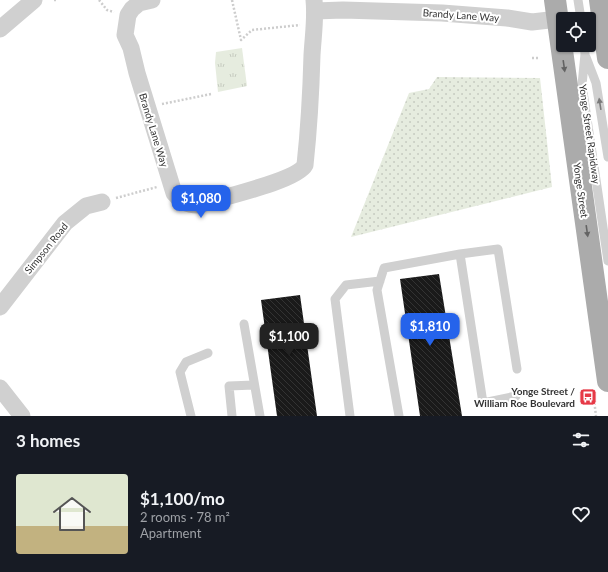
<!DOCTYPE html>
<meta charset="utf-8">
<style>
:root{--surface:#171b24;--page:#20242c;--text:#f1f3f6;--muted:#9ea1a6;--accent:#2563eb}
body{margin:0;font-family:Lato,sans-serif;background:var(--page);color:var(--text);height:100vh;display:flex;flex-direction:column;font-size:15px;white-space:nowrap}
*{box-sizing:border-box;margin:0}
p{font-size:13px;color:var(--muted)}
.icon{flex:none;width:22px;height:22px;fill:none;stroke:currentColor;stroke-width:2;stroke-linecap:round;stroke-linejoin:round}
.map{position:relative;height:416px;overflow:hidden}
.side{display:flex;flex-direction:column;background:var(--surface);flex:1}
.side>*{flex:none}
.buttons{position:absolute;left:556px;top:12px;display:grid;gap:8px}
.buttons a{display:grid;place-items:center;width:40px;height:40px;border-radius:4px;background:var(--surface);box-shadow:0 1px 3px #0004;font-size:20px}
.price{position:absolute;translate:-50% -34px;padding:0 9px;border-radius:8px;background:var(--accent);color:#fff;font-size:13px;line-height:26px;filter:drop-shadow(0 1px 2px #0008)}
.price::after{content:'';position:absolute;left:50%;top:24px;width:12px;height:9px;margin-left:-6px;background:inherit;clip-path:polygon(0 0,100% 0,50% 100%)}
.price.active{background:#222;color:#fff}
ul{padding:0;list-style:none}
li{display:flex;align-items:center;gap:12px;height:100px;padding:0 16px}
li span{display:grid;place-items:center;flex:none;width:112px;height:80px;border-radius:4px;color:#555}
li>.icon{margin-inline-start:auto}
span .icon{width:48px;height:48px;fill:#fffc;stroke-width:1}
li b{font-size:17px}
h2{display:flex;justify-content:space-between;align-items:center;height:48px;padding:0 16px;font-size:17px}
.map>svg:first-child{display:block}
.grass{fill:url(#grass-dots)}
.park{fill:url(#park-tufts)}
.building{fill:url(#building-back-hatch)}
.lines{fill:none;stroke-linecap:round;stroke-linejoin:round}
.path{stroke:#cdcdcd;stroke-width:2.5;stroke-dasharray:2 2;stroke-linecap:butt}
.service{stroke:#d0d0d0;stroke-width:9}
.minor{stroke:#d0d0d0;stroke-width:17}
.primary{stroke:#ababab;stroke-width:22}
.oneway{fill:#636363}
.oneway2{fill:#7a7a7a}
.labels{text-anchor:middle;dominant-baseline:central;stroke-width:4;stroke-linejoin:round;paint-order:stroke}
.street-label{font-size:10px;fill:#333;stroke:#fff}
.poi-label{font-size:10px;font-weight:bold;fill:#333;stroke:#fff;text-anchor:end}
</style>
<div class="map">
<svg width="608" height="416" viewBox="0 0 608 416">
<defs>
<pattern id="grass-dots" width="8" height="8" patternUnits="userSpaceOnUse"><rect width="8" height="8" fill="#e6ecdf"/><path d="M2 2h.1M6 6h.1" fill="none" stroke="#c6cbc0" stroke-width="1.8" stroke-linecap="round"/></pattern>
<pattern id="park-tufts" width="24" height="20" patternUnits="userSpaceOnUse"><rect width="24" height="20" fill="#e6ecdf"/><path d="M3 7l-1-3M5 7V3M7 7l1-3M15 17l-1-3M17 17v-4M19 17l1-3" fill="none" stroke="#c6cbc0"/></pattern>
<pattern id="building-back-hatch" width="6" height="6" patternUnits="userSpaceOnUse"><rect width="6" height="6" fill="#1a1a1a"/><path d="M-1 5l2 2M0 0l6 6M5-1l2 2" fill="none" stroke="#333"/></pattern>
</defs>
<rect width="100%" height="100%" fill="#fff"/>
<path class="grass" d="M437,77L540,78L552,187L351,237L409,93L429,89Z"/>
<path class="park" d="M242,48L247,86L218,92L215,63L216,52Z"/>
<path class="building" d="M439,274L462,416H420L400,279Z
M300,295L317,416H277L261,300Z"/>
<g class="lines">
<path class="path" d="M54,0H57
M99,0L107,10L114,12
M232,0L241,40L252,30L300,25
M532,58H540
M162,104L211,94
M116,198L157,187
M593,391L596,416"/>
<path class="service" d="M578,0L581,19
M584,45L585,54L582,85L608,261
M586,57L596,83L608,157
M460,254L498,249L517,369
M244,324L260,416
M191,416L180,372L186,362L208,353
M232,416L229,386L254,385
M350,416L335,299L346,285L380,281
M399,416L377,290L384,268L460,254L483,403L516,396"/>
<path class="minor" d="M152,0L139,3L132,9L128,15L125,35L131,48L137,73L174,193C182,202 186,205 198,205C219,198 297,181 305,165C309,128 311,92 312,55C313,37 316,18 314,0
M315,11L343,10L442,13L507,18L532,22L558,19
M0,29L34,0
M0,307L65,223L86,206L102,202
M0,388L22,416"/>
<path class="primary" d="M555,0L608,381
M600,0L608,58"/>
</g>
<defs><path id="oneway-solid" d="M-6-.8H1V-3.2L6.5 0L1 3.2V.8H-6Z"/></defs>
<g class="oneway">
<use href="#oneway-solid" transform="translate(564 66) rotate(82)"/>
<use href="#oneway-solid" transform="translate(587 231) rotate(82)"/>
</g>
<use class="oneway2" href="#oneway-solid" transform="translate(600 104) rotate(-99)"/>
<defs>
<g id="bus-square" transform="scale(0.9)"><rect x="-9" y="-9" width="18" height="18" rx="4" fill="#e63946" stroke="#fff"/><path d="M-5-6H5V4H4V6H2V4H-2V6H-4V4H-5ZM-3.5-4V0h7V-4ZM-3.5 1.2v1.5H-2V1.2ZM2 1.2v1.5H3.5V1.2Z" fill="#fff"/></g>
</defs>
<g fill-rule="evenodd">
<use href="#bus-square" x="588" y="397"/>
</g>
<g class="labels">
<g class="street-label">
<text transform="translate(461 15) rotate(4)">Brandy Lane Way</text>
<text transform="translate(154 130) rotate(73)">Brandy Lane Way</text>
<text transform="translate(590 134) rotate(82)">Yonge Street Rapidway</text>
<text transform="translate(581 190) rotate(82)">Yonge Street</text>
<text transform="translate(46 248) rotate(-51)">Simpson Road</text>
</g>
<g class="poi-label">
<text x="575" y="391">Yonge Street /<tspan x="575" dy="12">William Roe Boulevard</tspan></text>
</g>
</g>
</svg>
<div class="buttons">
<a><svg class="icon" aria-label="locate" viewBox="0 0 24 24"><circle cx="12" cy="12" r="6"/><path d="M12 2v4M12 18v4M2 12h4M18 12h4"/></svg></a>
</div>
<b class="price" style="left:201px;top:219px">$1,080</b>
<b class="price" style="left:430px;top:347px">$1,810</b>
<b class="price active" style="left:289px;top:357px">$1,100</b>
</div>
<section class="side">
<h2>3 homes<svg class="icon" aria-label="filters" viewBox="0 0 24 24"><path d="M4 7h16M4 17h16"/><circle cx="9" cy="7" r="2"/><circle cx="15" cy="17" r="2"/></svg></h2>
<ul>
<li><span style="background:linear-gradient(#dfe7d0 65%,#c2b280 0)"><svg class="icon" aria-label="home" viewBox="0 0 24 24"><path d="M3 11l9-7 9 7M6 9v11h12V9"/></svg></span><div><b>$1,100/mo</b><p>2 rooms · 78 m²</p><p>Apartment</p></div><svg class="icon" aria-label="heart" viewBox="0 0 24 24"><path d="M12 20l-8-8c-3-5 5-10 8-4 3-6 11-1 8 4z"/></svg></li>
</ul>
</section>
